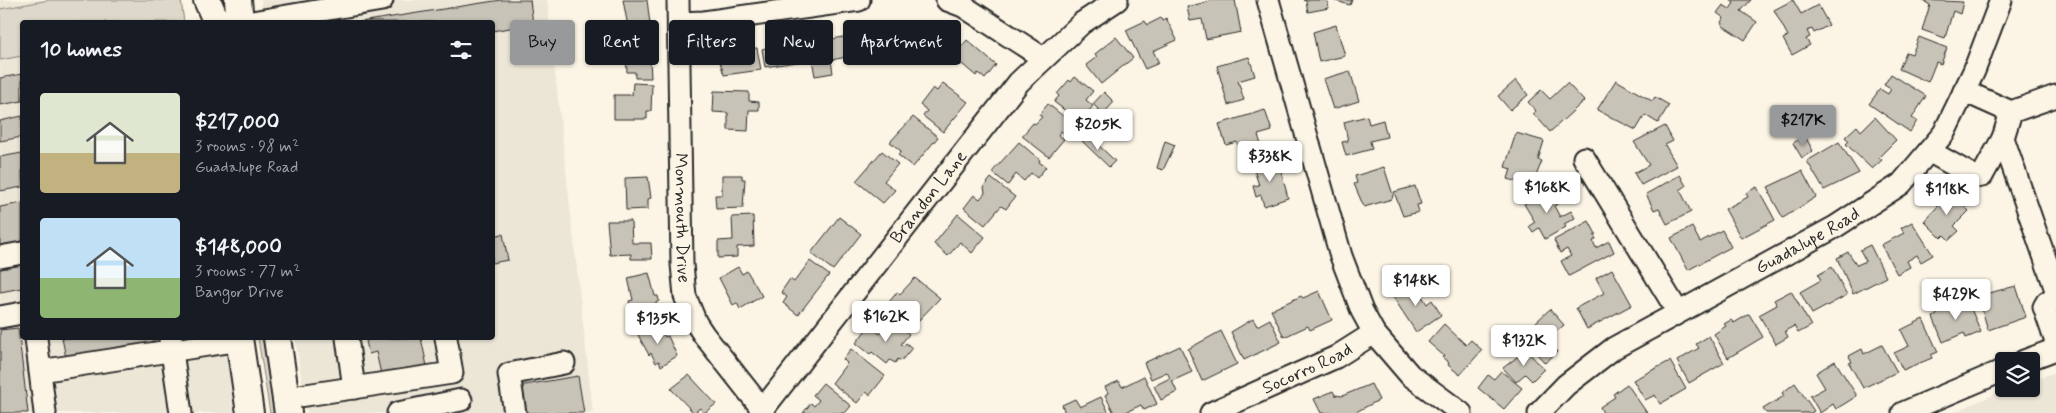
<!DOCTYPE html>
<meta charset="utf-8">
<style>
:root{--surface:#171b24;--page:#242831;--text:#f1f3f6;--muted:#9ea1a6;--accent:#98999b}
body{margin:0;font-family:Mynerve,sans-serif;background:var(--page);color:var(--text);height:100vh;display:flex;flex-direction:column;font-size:19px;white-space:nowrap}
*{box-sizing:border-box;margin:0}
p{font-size:16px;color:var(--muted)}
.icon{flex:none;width:28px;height:28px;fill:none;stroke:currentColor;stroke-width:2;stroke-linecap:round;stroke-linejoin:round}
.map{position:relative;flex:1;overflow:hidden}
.panel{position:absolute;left:20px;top:20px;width:475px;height:320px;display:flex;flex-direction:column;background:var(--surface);border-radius:5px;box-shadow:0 1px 4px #0004}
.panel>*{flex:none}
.hud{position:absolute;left:510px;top:20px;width:475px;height:45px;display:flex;gap:10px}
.controls{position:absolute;left:1995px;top:352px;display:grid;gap:10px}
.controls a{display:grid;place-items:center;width:45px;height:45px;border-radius:5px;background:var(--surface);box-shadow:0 1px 4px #0004;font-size:25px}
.price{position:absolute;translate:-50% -42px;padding:0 11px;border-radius:5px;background:#fff;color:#222;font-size:16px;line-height:32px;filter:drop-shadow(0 1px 2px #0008)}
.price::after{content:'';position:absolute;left:50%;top:30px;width:15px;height:11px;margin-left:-8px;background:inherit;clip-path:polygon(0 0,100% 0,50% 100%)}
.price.on{background:var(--accent);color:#111}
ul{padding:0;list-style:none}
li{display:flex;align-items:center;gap:15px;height:125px;padding:0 20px}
li span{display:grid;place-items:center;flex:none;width:140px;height:100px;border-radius:5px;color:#555}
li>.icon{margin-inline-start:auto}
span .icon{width:60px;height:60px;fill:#fffc;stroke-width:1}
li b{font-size:21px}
h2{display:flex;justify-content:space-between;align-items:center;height:60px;padding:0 20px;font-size:21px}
.pill{padding:0 18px;border-radius:5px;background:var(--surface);box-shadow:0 1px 4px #0004;font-size:18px;line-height:45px}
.pill.on{background:var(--accent);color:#111}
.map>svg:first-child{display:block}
.built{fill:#ece6d7}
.green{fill:#ded8ca;stroke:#84827a}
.building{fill:#c8c3b7;stroke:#2b2b2b}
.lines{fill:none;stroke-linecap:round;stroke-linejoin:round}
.minor-casing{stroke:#2b2b2b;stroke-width:25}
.major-casing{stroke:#2b2b2b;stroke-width:30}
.minor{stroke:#fcf5e5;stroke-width:21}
.major{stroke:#fcf5e5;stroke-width:26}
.labels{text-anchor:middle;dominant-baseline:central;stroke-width:5;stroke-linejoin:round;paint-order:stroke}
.street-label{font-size:18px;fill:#2b2b2b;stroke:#fcf5e5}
</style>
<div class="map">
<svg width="2056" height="413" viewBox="0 0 2056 413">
<rect width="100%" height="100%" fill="#fcf5e5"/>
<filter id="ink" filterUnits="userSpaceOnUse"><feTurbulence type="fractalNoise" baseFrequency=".02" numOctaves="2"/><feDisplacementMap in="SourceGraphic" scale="10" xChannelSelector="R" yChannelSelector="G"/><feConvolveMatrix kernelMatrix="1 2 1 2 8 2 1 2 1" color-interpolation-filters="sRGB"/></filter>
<g filter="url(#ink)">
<path class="built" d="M0,0H49L0,9Z
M261,0H547L593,413H307L295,338H492V22H263Z
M22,56V338H224L234,413H0V60Z
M2056,372V413H1952L2007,389H2031V380Z"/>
<path class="green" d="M49,0H181L184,22H22V56L0,60V9Z
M258,338H263L274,413H270Z"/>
<path class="building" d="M501,0H530L533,24L492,31V22H360Z
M623,0H647L650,24H647L648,32H629Z
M1214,0H1235L1241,32L1206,39L1202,19L1190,21L1187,7Z
M1303,0H1327L1329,8L1308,12L1306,1Z
M1332,0H1352L1350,5Z
M1730,0H1751L1741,11L1757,22L1745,40L1723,26L1721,22L1724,18L1717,13L1723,5L1730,9L1734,3Z
M1793,0L1801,14L1818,5L1829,25L1814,33L1812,29L1807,31L1810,37L1806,39L1810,45L1792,55L1783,39L1788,36L1774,10Z
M1922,0L1963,2L1960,14L1953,11L1945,38L1922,30L1930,5Z
M1161,18L1162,21L1166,18L1177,40L1153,51L1159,63L1145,69L1126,30L1145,21L1147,25Z
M916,24L947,30L945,38L948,39L946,51L904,46L907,27L915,29Z
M1336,25L1345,56L1319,62L1313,32Z
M894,27L898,51L885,53V50L866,53L865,47L857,49L854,31Z
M832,36L833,39L848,36L852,56L831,60L833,73L815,76L809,43L817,42L816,39Z
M1116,37L1133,58L1101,84L1086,65L1097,57L1095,54Z
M1919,37L1947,48L1941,64L1936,62L1928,82L1899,69L1906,52L1912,54Z
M625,39L649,40L651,78H635V72H627Z
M967,40L996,65L985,79L978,73L976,76L962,64L960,66L951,59Z
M800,41L803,61L765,67L762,49L771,47L770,44Z
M757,48L761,70L724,75L717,52Z
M1249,57L1255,76L1238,81L1244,100L1228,105L1217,66Z
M1350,71L1359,101L1333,109L1323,79Z
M22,74V101L0,105V78Z
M1891,74L1926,96L1912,118L1917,121L1910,132L1869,104L1880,89L1888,94L1891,89L1884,85Z
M1075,77L1093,91L1086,100L1093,106L1084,117L1074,110L1071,115L1054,102L1059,96L1057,94L1069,80L1071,82Z
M1516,80L1528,95L1510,110L1498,96Z
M1616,80L1652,101L1655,97L1669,105L1658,123L1645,115L1636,130L1597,110Z
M633,83L652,84L651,111H647V119H614V95H632Z
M943,83L968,102L943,132L923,116L927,111L920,105L933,88L937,91Z
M1567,83L1584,101L1550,132L1533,113L1536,111L1528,102L1541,90L1550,99Z
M714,91L749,92V101L759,102V110H749L748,131L728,130V113L713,112Z
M1104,92L1114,102L1103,114L1093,104Z
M1048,104L1073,124L1065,134L1061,131L1058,135L1064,139L1049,157L1022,136L1033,123L1035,124L1042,117L1039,115Z
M1265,110L1272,131L1258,135L1263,151L1241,158L1237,142L1226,145L1219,124Z
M22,116V137L0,141V121Z
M1367,116L1369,124L1383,120L1387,137L1370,141L1372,149L1346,156L1342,142L1348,141L1344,122Z
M913,117L938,137L913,167L898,155L901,151L890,142Z
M1875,117L1896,140L1879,157L1882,160L1872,169L1846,144L1849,141L1845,137L1857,126L1861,131Z
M1665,126L1673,141L1665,145L1677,166L1641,185L1634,173L1649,165L1634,142Z
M1516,133L1544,141L1538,160L1542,161L1532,186L1508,179L1511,169L1505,167Z
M1088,135L1115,161L1109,167L1082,141Z
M1805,136L1813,151L1802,158L1793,143Z
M1165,141L1175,145L1163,170L1157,168Z
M1019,142L1040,160L1039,162L1046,167L1037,178L1031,173L1024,181L1016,174L1008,185L992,172Z
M1839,142L1859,173L1824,190L1807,161Z
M882,151L898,164L884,181L895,190L883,203L856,181Z
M22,153V187L0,191V157Z
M1278,159L1288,198L1264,206L1261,195L1256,197L1253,186L1259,185L1253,167Z
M1384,167L1393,195L1392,199L1364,207L1354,184L1357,183L1355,176Z
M1802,171L1816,197L1783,218L1769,193L1771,192L1768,187Z
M722,175H742V179H745L743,208L716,209L715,195H722Z
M1680,175L1686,186L1680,190L1691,212L1667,224L1659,208L1654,210L1646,194Z
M648,177L651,198L648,199V209L626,210L625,178Z
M991,178L1015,197L1006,209L1001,206L985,225L964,208L974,195L980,199L985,193L984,187Z
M1415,186L1421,204L1417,205L1419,212L1403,216L1394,192Z
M1757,187L1775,220L1741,238L1725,209L1748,197L1746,193Z
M1551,188L1559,203L1554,206L1560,217L1571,211L1575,218L1564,224L1566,227L1545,239L1539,228L1533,232L1529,226L1535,222L1524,204Z
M1947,189L1969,211L1954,226L1959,231L1949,240L1944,235L1941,238L1924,221L1941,203L1937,199Z
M22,203V245L0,249V207Z
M958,214L985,237L972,253L960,242L948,256L934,244Z
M753,216L754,246L737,247V257L718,258V241L733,240L732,217Z
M839,217L861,234L833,270L811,253Z
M607,221H631L632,243H651L652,259H631V254L610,255Z
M1589,221L1596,234L1594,235L1596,239L1593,241L1596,248L1609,241L1614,252L1569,276L1561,261L1571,256L1567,249L1560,253L1554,240Z
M1912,222L1933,255L1921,262L1917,255L1907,261L1910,267L1897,274L1881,245L1904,233L1901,228Z
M1692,227L1700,242L1722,230L1731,247L1688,270L1671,238Z
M503,234L508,260L492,263V236Z
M1870,245L1886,277L1853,294L1837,258L1848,252L1857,265L1866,261L1860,250Z
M22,261V288L0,292V265Z
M810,261L829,275L798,315L783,303L787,297L781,292L790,279L794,282Z
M738,267L742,274L747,271L762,296L740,309L737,303L733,305L719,278Z
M1832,267L1847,295L1812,314L1800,292L1821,280L1818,275Z
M1612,269L1632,305L1587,329L1576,308L1604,293L1596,278Z
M649,273L655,296H658L659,301L655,303L657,311L639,315L638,310L632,311L629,301L633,300L628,278Z
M915,278L940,298L916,323L909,317L905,321L886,306L897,292L900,294Z
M1412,281L1427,304L1432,300L1441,315L1416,332L1391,294Z
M2016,286L2026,317L1988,330L1981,306L1984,305L1981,295Z
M1319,291L1332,320L1310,330L1308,326L1284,337L1271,310L1301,296L1303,298Z
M1791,291L1811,326L1798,333L1794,326L1785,331L1788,337L1776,344L1759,315L1777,305L1774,300Z
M1957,299L1960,305L1968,302L1981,332L1966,338L1964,333L1943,342L1933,317L1937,315L1935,308Z
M1550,309L1564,325L1547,340L1557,352L1545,363L1521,336Z
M1749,314L1763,337L1728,358L1714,334L1726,326L1724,324L1731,320L1734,323Z
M1253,319L1257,326L1270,319L1281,342L1244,360L1231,332Z
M1923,319L1938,352L1931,355L1932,358L1903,370L1894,353L1909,346L1901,330Z
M893,320L909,334L901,344L904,346L906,343L912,348L901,361L898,359L895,363L890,360L887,364L872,352L870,354L856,343L869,326L880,334Z
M658,324L665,337L668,336L677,356L661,366L659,361L656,363L651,353L649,355L638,335Z
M1444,324L1466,345L1471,340L1482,350L1460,375L1448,365L1449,363L1442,357L1444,356L1428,342Z
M18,328L28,413H0V330Z
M1221,331L1237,364L1202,381L1188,349Z
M1709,336L1724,363L1689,383L1677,361L1699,348L1696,344Z
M62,338H154L155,342L66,358Z
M374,338H421L427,366L381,374L376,352L369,354L366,341Z
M1882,345L1897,372L1863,388L1849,363L1852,362L1849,356L1862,349L1864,354Z
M1180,346L1192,372L1172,381L1177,392L1161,400L1154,386L1170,378L1167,372L1151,379L1144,363Z
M851,349L885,376L870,395L866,392L857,403L832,383L847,363L843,359Z
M1526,350L1544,369L1532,381L1525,374L1516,382L1503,368Z
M1670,361L1686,389L1660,404L1655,395L1645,400L1633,380Z
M1835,361L1857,396L1836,409L1833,404L1820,413L1810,396L1825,388L1816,373Z
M1501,371L1522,388L1504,409L1478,388L1488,375L1494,379Z
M689,375L716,404L704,413L700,408L694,413L671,389Z
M578,376L584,413H523L519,386Z
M1144,376L1157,404L1144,410L1141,405L1124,413H1114L1105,395L1108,393L1105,387L1119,381L1122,387Z
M823,383L851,406L845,413H803L811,403L814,406L819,400L813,395Z
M1795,383L1814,411L1811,413H1766L1763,409L1784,396L1782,393Z
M1371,384L1379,400L1354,413H1321L1314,399L1333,391L1335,395L1342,396Z
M1627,384L1647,413H1603L1600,407L1615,397L1613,394Z
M1101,397L1109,413H1065L1062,405L1075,399L1080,407Z"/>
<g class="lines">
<g class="minor-casing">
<g id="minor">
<path id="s1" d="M678,0L682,264L685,296L696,323L704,335L763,410"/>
<path d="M947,0L963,6L1043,58"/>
<path d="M1268,0L1341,256L1362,311L1374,333L1410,375L1461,413"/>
<path d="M252,22L382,0"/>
<path d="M679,23L704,22L859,0"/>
<path d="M1964,91L2011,112L2056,96"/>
<path d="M2003,138L2056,290"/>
<path d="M1929,151L1975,177L1982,176L2003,138L2011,112"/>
<path d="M1584,158L1678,312"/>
<path d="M0,257L22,253"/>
<path d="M2056,300L2047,302L2044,307L2056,342"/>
<path d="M0,317L22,313"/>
<path d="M36,338L45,413"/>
<path d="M170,338L181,413"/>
<path d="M347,338L354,388"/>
<path d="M2024,361L2056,349"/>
<path d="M40,371L240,340"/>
<path d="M286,398L452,373L446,338"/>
<path d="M398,413L461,400"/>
<path d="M515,413L509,374L564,363"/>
<path id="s2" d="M760,413L1019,82L1082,23L1117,0"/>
<path id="s3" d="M1211,413L1336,357L1374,333"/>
<path id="s4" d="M1539,413L1566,385L1614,348L1835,227L1901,184L1944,133L1974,71L2001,0"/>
<path d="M1903,413L2004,370"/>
</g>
</g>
<g class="major-casing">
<path id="major" d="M207,0L214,16L220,22
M238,0L240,22
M239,338L250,413
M277,338L288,413"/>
</g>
<use href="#minor" class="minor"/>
<use href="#major" class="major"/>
</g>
</g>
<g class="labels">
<g class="street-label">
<text stroke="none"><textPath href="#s2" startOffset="274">Brandon Lane</textPath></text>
<text stroke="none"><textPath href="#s1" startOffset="218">Monmouth Drive</textPath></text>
<text stroke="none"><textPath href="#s4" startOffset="321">Guadalupe Road</textPath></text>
<text stroke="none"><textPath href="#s3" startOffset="106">Socorro Road</textPath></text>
</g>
</g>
</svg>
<div class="controls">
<a><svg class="icon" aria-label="layers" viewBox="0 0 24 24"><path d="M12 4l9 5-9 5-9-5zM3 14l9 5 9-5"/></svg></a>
</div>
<b class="price on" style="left:1803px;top:147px">$217K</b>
<b class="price" style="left:1098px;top:151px">$205K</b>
<b class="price" style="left:1270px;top:183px">$338K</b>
<b class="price" style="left:1547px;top:214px">$168K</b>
<b class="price" style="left:1947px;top:216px">$118K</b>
<b class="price" style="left:1416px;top:307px">$148K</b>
<b class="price" style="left:1956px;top:321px">$429K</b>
<b class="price" style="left:886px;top:343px">$162K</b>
<b class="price" style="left:658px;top:345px">$135K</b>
<b class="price" style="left:1524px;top:367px">$132K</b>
<div class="hud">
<a class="pill on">Buy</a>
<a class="pill">Rent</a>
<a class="pill">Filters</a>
<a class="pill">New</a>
<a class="pill">Apartment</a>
</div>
<section class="panel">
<h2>10 homes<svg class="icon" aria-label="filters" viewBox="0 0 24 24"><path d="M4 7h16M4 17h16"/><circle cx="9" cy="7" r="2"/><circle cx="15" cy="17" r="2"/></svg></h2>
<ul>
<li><span style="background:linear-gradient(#dfe7d0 60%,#c2b280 0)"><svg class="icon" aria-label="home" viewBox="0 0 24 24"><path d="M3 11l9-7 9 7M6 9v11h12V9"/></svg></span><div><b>$217,000</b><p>3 rooms · 98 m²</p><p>Guadalupe Road</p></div></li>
<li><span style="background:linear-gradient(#bfe0f5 60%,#8fb573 0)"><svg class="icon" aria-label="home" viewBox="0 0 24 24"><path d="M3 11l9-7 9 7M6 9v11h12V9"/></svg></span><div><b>$148,000</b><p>3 rooms · 77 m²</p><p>Bangor Drive</p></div></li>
</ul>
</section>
</div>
